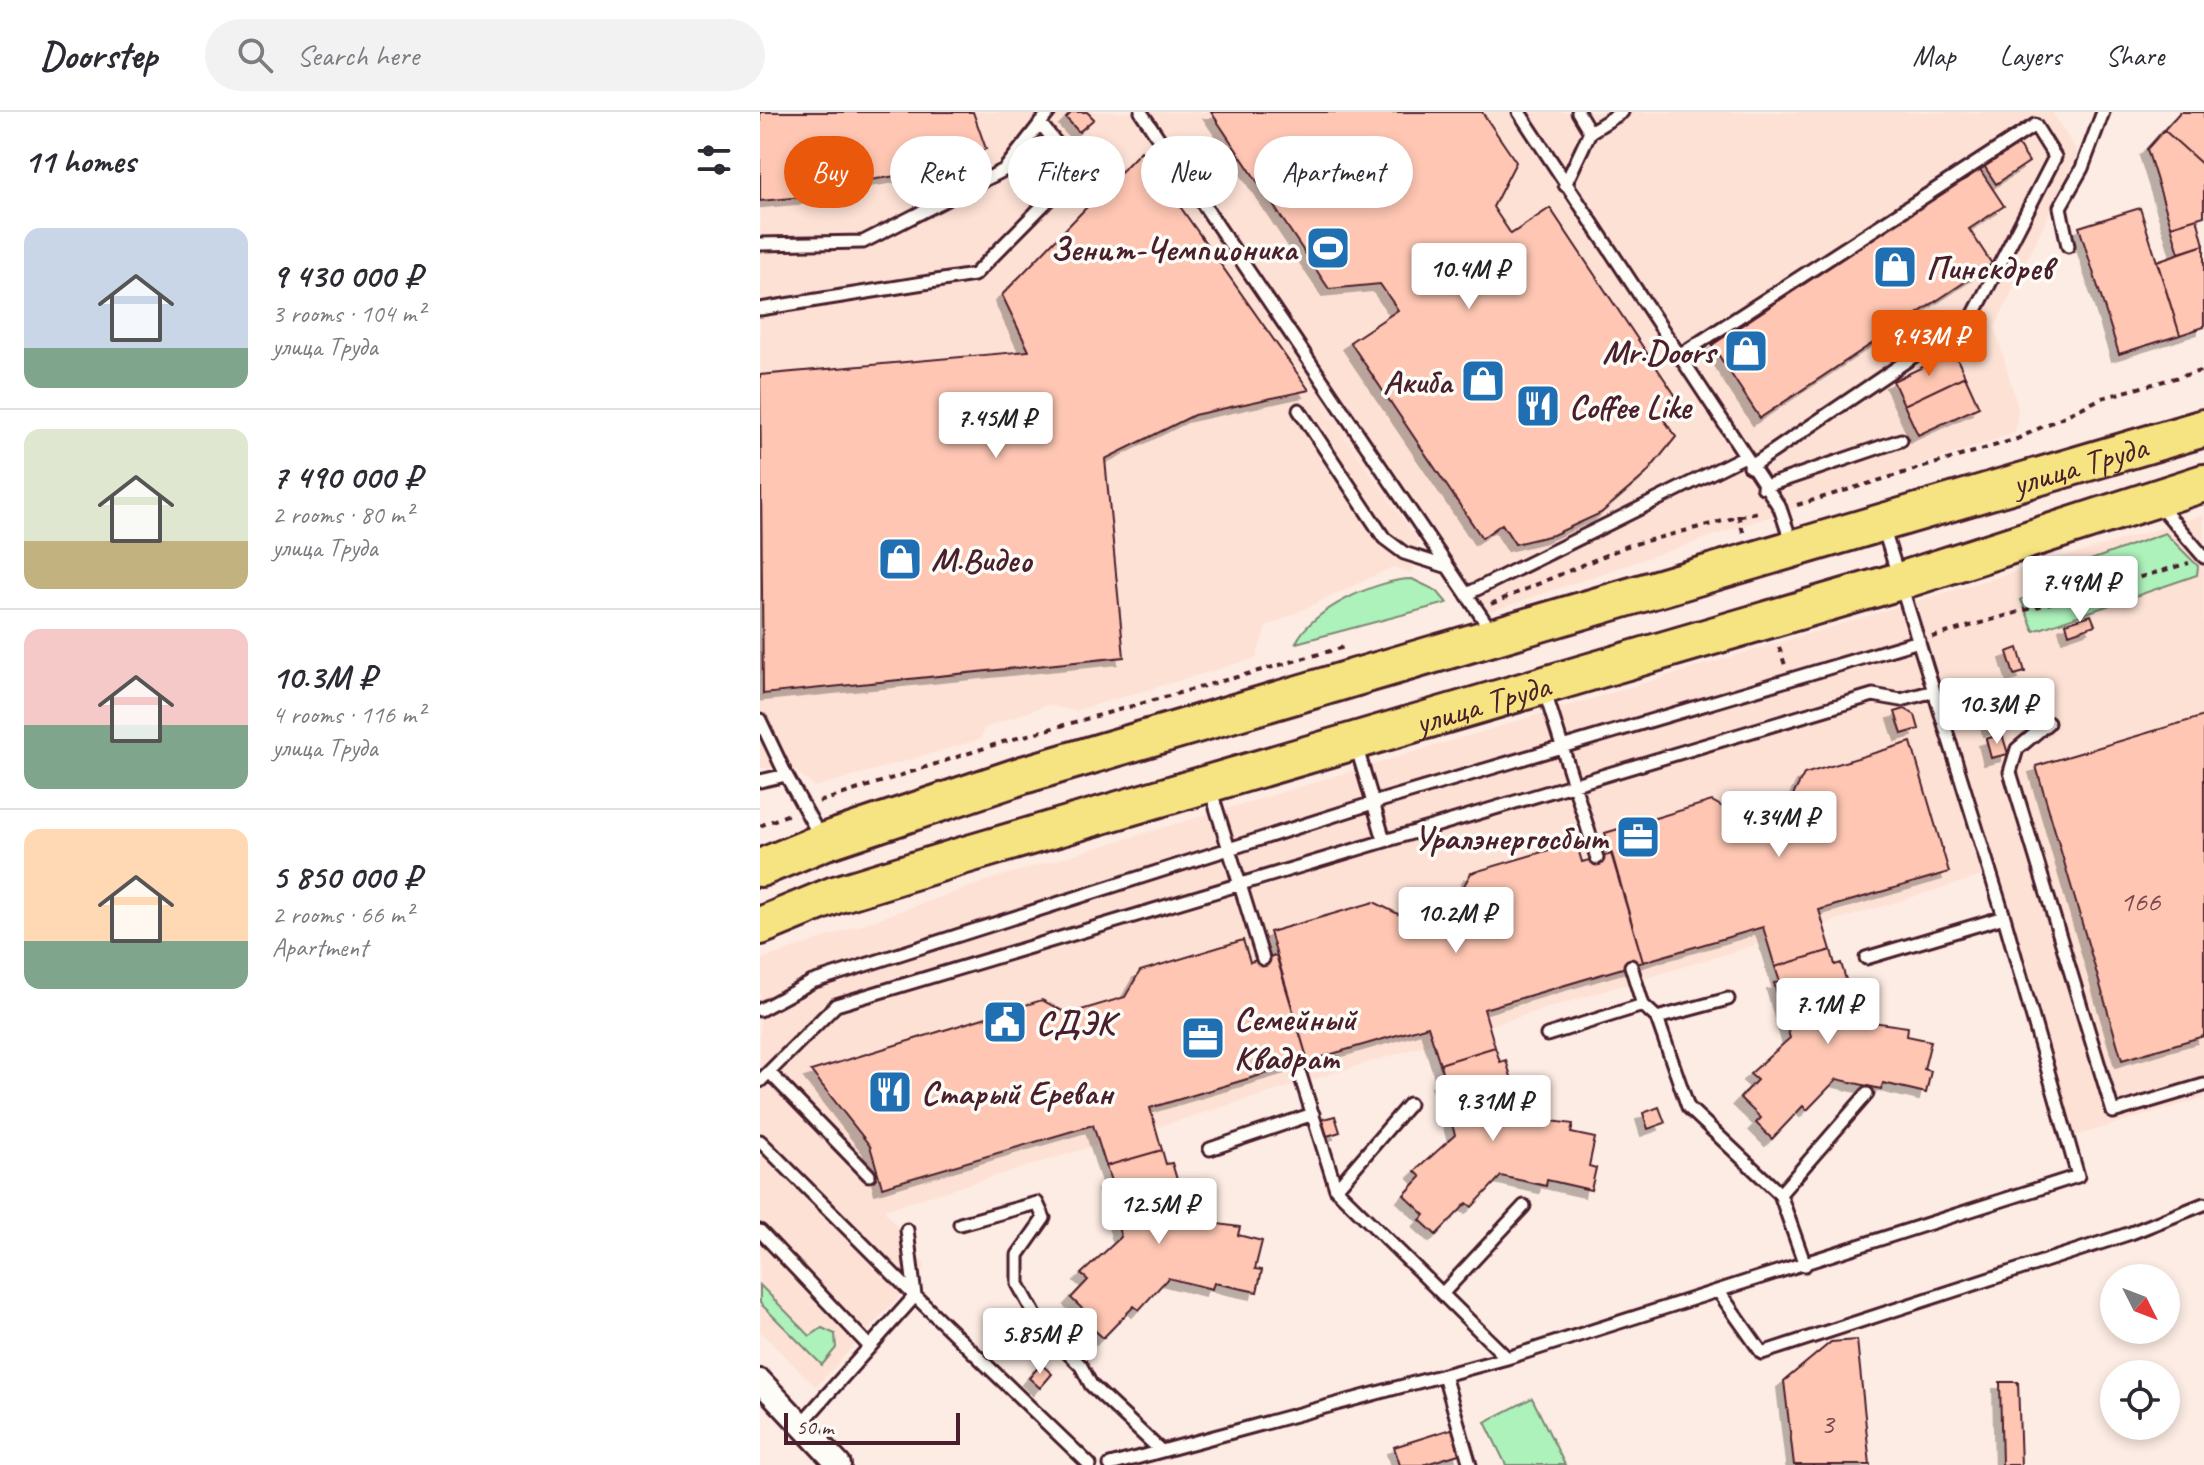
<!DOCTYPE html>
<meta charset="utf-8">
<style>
:root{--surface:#fff;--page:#f2f2f3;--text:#2b2b33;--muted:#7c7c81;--line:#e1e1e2;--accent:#ea580c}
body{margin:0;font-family:Caveat,sans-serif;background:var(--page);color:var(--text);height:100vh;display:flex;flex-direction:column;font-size:30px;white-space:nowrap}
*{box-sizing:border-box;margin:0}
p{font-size:26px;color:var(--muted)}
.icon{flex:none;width:44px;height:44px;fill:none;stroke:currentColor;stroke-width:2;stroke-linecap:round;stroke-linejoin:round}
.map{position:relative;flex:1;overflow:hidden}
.drawer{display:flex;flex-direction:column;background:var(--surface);width:760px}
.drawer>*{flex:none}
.banner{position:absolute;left:24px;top:24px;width:760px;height:72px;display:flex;gap:16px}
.needle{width:52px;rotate:132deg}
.fabs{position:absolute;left:1340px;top:1152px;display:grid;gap:16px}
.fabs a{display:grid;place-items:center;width:80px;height:80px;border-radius:50%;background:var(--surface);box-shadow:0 4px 12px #0003;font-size:40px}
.scale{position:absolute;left:24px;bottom:20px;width:176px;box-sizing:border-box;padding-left:8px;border:4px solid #4a1f2b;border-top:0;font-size:22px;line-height:28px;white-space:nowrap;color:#4a1f2b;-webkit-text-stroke:6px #fdfcf7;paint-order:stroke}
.price{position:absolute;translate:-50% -68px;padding:0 18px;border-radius:8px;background:#fff;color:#222;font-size:26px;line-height:52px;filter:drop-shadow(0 2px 4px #0008)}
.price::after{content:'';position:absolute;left:50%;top:48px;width:24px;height:18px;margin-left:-12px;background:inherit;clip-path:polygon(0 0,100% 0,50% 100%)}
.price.on{background:var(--accent);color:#fff}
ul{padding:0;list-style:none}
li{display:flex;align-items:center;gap:24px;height:200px;padding:0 24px}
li+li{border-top:2px solid var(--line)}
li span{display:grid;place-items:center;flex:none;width:224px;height:160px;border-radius:16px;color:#555}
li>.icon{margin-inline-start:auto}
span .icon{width:96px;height:96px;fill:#fffc;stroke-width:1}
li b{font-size:34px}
h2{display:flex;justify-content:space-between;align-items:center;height:96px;padding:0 24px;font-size:34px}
.chip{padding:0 28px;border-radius:36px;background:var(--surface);box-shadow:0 4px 12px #0003;font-size:28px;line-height:72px}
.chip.on{background:var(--accent);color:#fff}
header{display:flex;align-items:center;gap:48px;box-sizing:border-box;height:112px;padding:0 40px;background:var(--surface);border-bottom:2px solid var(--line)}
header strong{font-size:38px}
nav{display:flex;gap:44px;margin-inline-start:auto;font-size:28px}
.search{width:560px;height:72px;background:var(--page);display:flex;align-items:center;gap:20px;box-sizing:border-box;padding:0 28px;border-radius:44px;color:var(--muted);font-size:30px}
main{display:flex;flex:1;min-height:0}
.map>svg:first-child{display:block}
.built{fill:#fde1d5}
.grass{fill:#adf1bb;stroke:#7c8873;stroke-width:2}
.building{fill:#fec6b3;stroke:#4a1f2b;stroke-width:2;filter:url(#shadow)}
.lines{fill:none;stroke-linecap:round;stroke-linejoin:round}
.lane-casing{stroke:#4a1f2b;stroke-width:17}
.street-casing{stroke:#4a1f2b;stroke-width:28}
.primary-casing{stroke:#4a1f2b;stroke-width:42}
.path{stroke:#4a1f2b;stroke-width:4;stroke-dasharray:6 6;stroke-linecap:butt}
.lane{stroke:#fdfcf7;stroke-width:11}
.street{stroke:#fdfcf7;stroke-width:22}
.primary{stroke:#f6e381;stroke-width:36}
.labels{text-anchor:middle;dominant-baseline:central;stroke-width:7;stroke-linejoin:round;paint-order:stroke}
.number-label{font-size:30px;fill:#77494d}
.poi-label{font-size:34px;font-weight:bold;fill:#4a1f2b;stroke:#fdfcf7;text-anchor:start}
.street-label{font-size:34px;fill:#4a1f2b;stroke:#fdfcf7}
</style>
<header>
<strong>Doorstep</strong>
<div class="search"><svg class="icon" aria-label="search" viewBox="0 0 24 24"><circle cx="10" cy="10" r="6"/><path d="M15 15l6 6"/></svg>Search here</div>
<nav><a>Map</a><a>Layers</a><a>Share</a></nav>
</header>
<main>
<section class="drawer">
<h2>11 homes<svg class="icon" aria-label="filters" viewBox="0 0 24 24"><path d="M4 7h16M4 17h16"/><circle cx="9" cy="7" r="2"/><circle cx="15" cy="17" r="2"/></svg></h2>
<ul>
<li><span style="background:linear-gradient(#c9d6e8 75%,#7fa58c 0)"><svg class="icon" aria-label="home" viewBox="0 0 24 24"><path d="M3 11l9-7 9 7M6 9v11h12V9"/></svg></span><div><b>9 430 000 ₽</b><p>3 rooms · 104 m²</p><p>улица Труда</p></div></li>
<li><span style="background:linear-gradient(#dfe7d0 70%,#c2b280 0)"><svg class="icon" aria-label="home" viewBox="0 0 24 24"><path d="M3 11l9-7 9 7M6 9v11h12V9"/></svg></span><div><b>7 490 000 ₽</b><p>2 rooms · 80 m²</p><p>улица Труда</p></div></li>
<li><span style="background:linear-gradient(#f6c9c9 60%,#7fa58c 0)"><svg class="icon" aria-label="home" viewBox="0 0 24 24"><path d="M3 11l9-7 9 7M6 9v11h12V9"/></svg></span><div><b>10.3M ₽</b><p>4 rooms · 116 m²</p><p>улица Труда</p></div></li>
<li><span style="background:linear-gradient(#ffd9b3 70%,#7fa58c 0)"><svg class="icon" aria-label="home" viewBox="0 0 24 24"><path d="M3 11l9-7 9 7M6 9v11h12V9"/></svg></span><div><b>5 850 000 ₽</b><p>2 rooms · 66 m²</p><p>Apartment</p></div></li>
</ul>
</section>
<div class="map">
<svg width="1444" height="1353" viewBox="0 0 1444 1353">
<defs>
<filter id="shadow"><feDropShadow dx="-7" dy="7" stdDeviation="0" flood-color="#0004"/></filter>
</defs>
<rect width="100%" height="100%" fill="#fdece3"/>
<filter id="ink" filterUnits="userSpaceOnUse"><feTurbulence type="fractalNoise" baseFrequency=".0125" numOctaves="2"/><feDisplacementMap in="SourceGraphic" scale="16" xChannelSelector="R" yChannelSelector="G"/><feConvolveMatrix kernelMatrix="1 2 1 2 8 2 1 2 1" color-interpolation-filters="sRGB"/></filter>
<g filter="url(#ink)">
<path class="built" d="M0,0H1292L1318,41L1235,215L1258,296L1255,321L715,505L517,228L659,430L651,461L633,455L506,515L496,546L315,599L287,593L224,616L221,627L55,675L32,656H0Z
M1444,403V986L1311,1025L1225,763L124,1098L166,1155L56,1275L0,1220V848L235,766Z"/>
<path class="grass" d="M1405,421L1438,454L1437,463L1274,519L1261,488L1320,452Z
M652,467L677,479L687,491L536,531C550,498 618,467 652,467Z
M0,1173L50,1224L62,1216L75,1222L76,1236L62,1253L0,1191Z
M772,1286L805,1353H746L725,1310Z"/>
<path class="building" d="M0,0H213L226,37L176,58L76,73V82L0,89Z
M312,0H327L334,7L319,20L306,6Z
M451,0H722L756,50L733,95L751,122L790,96L921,292L902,305L916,325L886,362L841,401L793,423L755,432L742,412L722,426L590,230L638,198L620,172L569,177Z
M1420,0H1444V54L1404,18Z
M1404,18L1444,54V104L1411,114L1387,37Z
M1256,30L1269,50L1236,72L1223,52Z
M454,31L471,59L463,64L446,36Z
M381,39L549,278L434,303L345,347L364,545L3,582L0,263L269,239L242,183Z
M1219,56L1244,94L1209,117L1232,152L1000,306L952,233Z
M1380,96L1420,223L1359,242L1319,115Z
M1437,106L1444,133L1419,141L1411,114Z
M1444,133V215L1420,223L1397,149Z
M1194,240L1205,264L1144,293L1133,269Z
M1205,264L1219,295L1158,323L1144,293Z
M1331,503L1335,513L1309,522L1306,511Z
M1258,536L1265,560L1254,563L1247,540Z
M1239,596L1244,613L1230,617L1226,600Z
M1145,597L1155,603L1159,617L1142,622L1135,600Z
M1444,604V924L1362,948L1276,654Z
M1242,622L1248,642L1231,646L1226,627Z
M1151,630L1189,760L1059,798L1071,838L1015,855L1003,815L883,850L845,721L952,689L977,703L1031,687L1044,662Z
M816,730L822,750L852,742L883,850L724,897L735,935L680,952L668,914L548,949L510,820L614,790L640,803L697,786L711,761Z
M483,828L490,850L516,843L548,949L390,996L402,1038L346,1054L333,1013L122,1075L110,1034L51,959L282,888L308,902L365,885L380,859Z
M1071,838L1075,853L1081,851L1098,908L1148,915L1147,924L1171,929L1164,957L1171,959L1166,981L1123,971L1121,977L1077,967L1047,998L1043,994L1012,1027L996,1011L1001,1006L980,986L997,968L990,962L1030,926L1014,871L1020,870L1015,855Z
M735,935L740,950L746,948L763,1005L813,1012L811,1021L835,1026L829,1054L836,1056L831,1078L787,1068L786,1074L741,1064L712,1095L707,1091L676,1123L660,1108L665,1103L644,1083L661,1065L655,1059L695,1023L679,968L684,967L680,952Z
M899,995L905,1011L888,1017L883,1001Z
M575,1004L580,1020L564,1025L559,1008Z
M402,1038L406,1052L412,1051L429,1108L480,1115L478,1123L502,1129L495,1157L502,1158L497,1180L454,1171L452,1177L408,1166L379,1198L374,1194L343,1226L327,1211L332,1206L311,1186L328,1168L321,1162L361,1125L345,1071L351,1069L346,1054Z
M1097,1228L1110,1353H1034L1024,1269L1071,1230Z
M281,1252L292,1262L280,1276L269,1266Z
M1240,1270H1258L1261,1353H1242Z
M694,1316L702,1341L663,1353H640L634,1335Z"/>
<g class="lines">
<g class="lane-casing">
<path id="lane" d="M381,0L732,520
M759,0L1020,396L1032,432
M818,0L830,20
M805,73L830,20L862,0
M0,132L103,130L244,58L289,0
M1308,134L1300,95L1322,56L1343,0
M0,197L214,163L318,58L280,11
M917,245L1275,13L1295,45L1213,204L990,355
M539,298L624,426L644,441L688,455
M1003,375L1141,328
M1399,393L1444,445
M707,482L983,345
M784,577L837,746
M0,608L26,663
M1288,611L1257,637L1250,660L1353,1000L1444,973
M596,633L624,728
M0,669L26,663L61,726
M450,676L503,847
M1106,846L1244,805
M871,854L883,893L897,906L928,995L1020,1082L1045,1153
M0,898L52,870L613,691L1159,529
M897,906L968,887
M787,923L883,893
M537,953L576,1077L747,1246
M9,960L109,1063
M0,969L76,893L1113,583L1141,588L1174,579
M0,1029L155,1184
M450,1037L553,1002
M576,1077L649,992
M1020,1082L1107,982
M200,1112L277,1091L284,1106L258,1143V1172L281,1214L321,1254L331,1273L400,1338
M147,1118L155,1184
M0,1119L110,1235
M959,1180L1002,1241L1371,1121L1444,1092
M682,1182L764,1094
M684,1263L710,1353
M41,1312L155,1184L330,1353
M350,1353L747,1246L1318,1064L1244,805L1123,415"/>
</g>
<g class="street-casing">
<path id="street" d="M0,1269L79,1353"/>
</g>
<g class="primary-casing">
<g id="primary">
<path id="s1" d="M0,756L63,730L263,663L1444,316"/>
<path id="s2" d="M0,814L75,783L202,744L1140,469L1444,371"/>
</g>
</g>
<path class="path" d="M1037,393L1257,327L1342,286L1444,258
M978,403L984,423
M731,492L867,434L1001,399
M1172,525L1429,451
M1019,535L1025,553
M59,690L243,630L588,534
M0,714L29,702"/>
<use href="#lane" class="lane"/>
<use href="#street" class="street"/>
<use href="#primary" class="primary"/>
</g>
</g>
<defs>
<g id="stadium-square" transform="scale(2.3)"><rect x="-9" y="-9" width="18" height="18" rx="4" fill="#1f6fb2" stroke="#fdfcf7"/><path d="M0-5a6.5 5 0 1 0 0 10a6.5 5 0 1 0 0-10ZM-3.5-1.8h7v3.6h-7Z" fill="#fff"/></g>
<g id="shop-square" transform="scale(2.3)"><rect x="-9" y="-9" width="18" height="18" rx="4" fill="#1f6fb2" stroke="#fdfcf7"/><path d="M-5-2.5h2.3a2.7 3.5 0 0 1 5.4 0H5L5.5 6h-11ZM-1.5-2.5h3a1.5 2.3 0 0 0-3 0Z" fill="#fff"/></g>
<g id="restaurant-square" transform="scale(2.3)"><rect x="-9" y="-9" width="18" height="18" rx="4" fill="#1f6fb2" stroke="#fdfcf7"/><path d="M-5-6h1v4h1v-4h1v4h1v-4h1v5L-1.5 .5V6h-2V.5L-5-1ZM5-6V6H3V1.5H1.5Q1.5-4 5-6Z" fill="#fff"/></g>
<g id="office-square" transform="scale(2.3)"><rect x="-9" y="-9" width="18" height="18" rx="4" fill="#1f6fb2" stroke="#fdfcf7"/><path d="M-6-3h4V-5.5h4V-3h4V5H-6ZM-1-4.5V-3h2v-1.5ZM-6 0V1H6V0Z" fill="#fff"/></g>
<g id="civic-square" transform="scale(2.3)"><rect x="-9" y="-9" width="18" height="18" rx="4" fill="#1f6fb2" stroke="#fdfcf7"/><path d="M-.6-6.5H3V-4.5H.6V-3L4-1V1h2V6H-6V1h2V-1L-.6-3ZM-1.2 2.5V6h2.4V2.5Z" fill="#fff"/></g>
</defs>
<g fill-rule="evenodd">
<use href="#stadium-square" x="568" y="136"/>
<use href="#shop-square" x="1135" y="155"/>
<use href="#shop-square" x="986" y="239"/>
<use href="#shop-square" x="723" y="269"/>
<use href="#restaurant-square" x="778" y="294"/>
<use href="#shop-square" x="140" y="447"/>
<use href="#office-square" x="878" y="725"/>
<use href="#civic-square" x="245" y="910"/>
<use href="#office-square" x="443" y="926"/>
<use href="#restaurant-square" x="130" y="980"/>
</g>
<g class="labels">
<g class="number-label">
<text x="1380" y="789">166</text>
<text x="1067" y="1311">3</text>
</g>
<g class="poi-label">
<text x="537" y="136" text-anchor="end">Зенит-Чемпионика</text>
<text x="1166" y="155">Пинскдрев</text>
<text x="955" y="239" text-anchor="end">Mr.Doors</text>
<text x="692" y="269" text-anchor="end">Акиба</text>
<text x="809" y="294">Coffee Like</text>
<text x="171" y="447">М.Видео</text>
<text x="847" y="725" text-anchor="end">Уралэнергосбыт</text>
<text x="474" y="906">Семейный<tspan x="474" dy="39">Квадрат</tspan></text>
<text x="276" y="910">СДЭК</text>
<text x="161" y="980">Старый Ереван</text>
</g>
<g class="street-label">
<text stroke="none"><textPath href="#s1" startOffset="1380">улица Труда</textPath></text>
<text stroke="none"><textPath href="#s2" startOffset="756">улица Труда</textPath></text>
</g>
</g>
</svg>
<div class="fabs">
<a><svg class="needle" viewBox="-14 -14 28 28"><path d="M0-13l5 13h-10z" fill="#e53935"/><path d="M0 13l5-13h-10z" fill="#7c7c81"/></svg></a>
<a><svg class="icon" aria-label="locate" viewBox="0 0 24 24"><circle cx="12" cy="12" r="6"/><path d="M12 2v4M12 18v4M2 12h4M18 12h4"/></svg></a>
</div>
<div class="scale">50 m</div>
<b class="price" style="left:709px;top:199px">10.4M ₽</b>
<b class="price on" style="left:1169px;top:266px">9.43M ₽</b>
<b class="price" style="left:236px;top:348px">7.45M ₽</b>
<b class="price" style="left:1320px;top:512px">7.49M ₽</b>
<b class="price" style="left:1237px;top:634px">10.3M ₽</b>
<b class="price" style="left:1019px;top:747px">4.34M ₽</b>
<b class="price" style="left:696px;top:843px">10.2M ₽</b>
<b class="price" style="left:1068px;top:934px">7.1M ₽</b>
<b class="price" style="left:733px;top:1031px">9.31M ₽</b>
<b class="price" style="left:399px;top:1134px">12.5M ₽</b>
<b class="price" style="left:280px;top:1264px">5.85M ₽</b>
<div class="banner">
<a class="chip on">Buy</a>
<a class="chip">Rent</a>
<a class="chip">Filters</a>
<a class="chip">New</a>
<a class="chip">Apartment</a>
</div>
</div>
</main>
